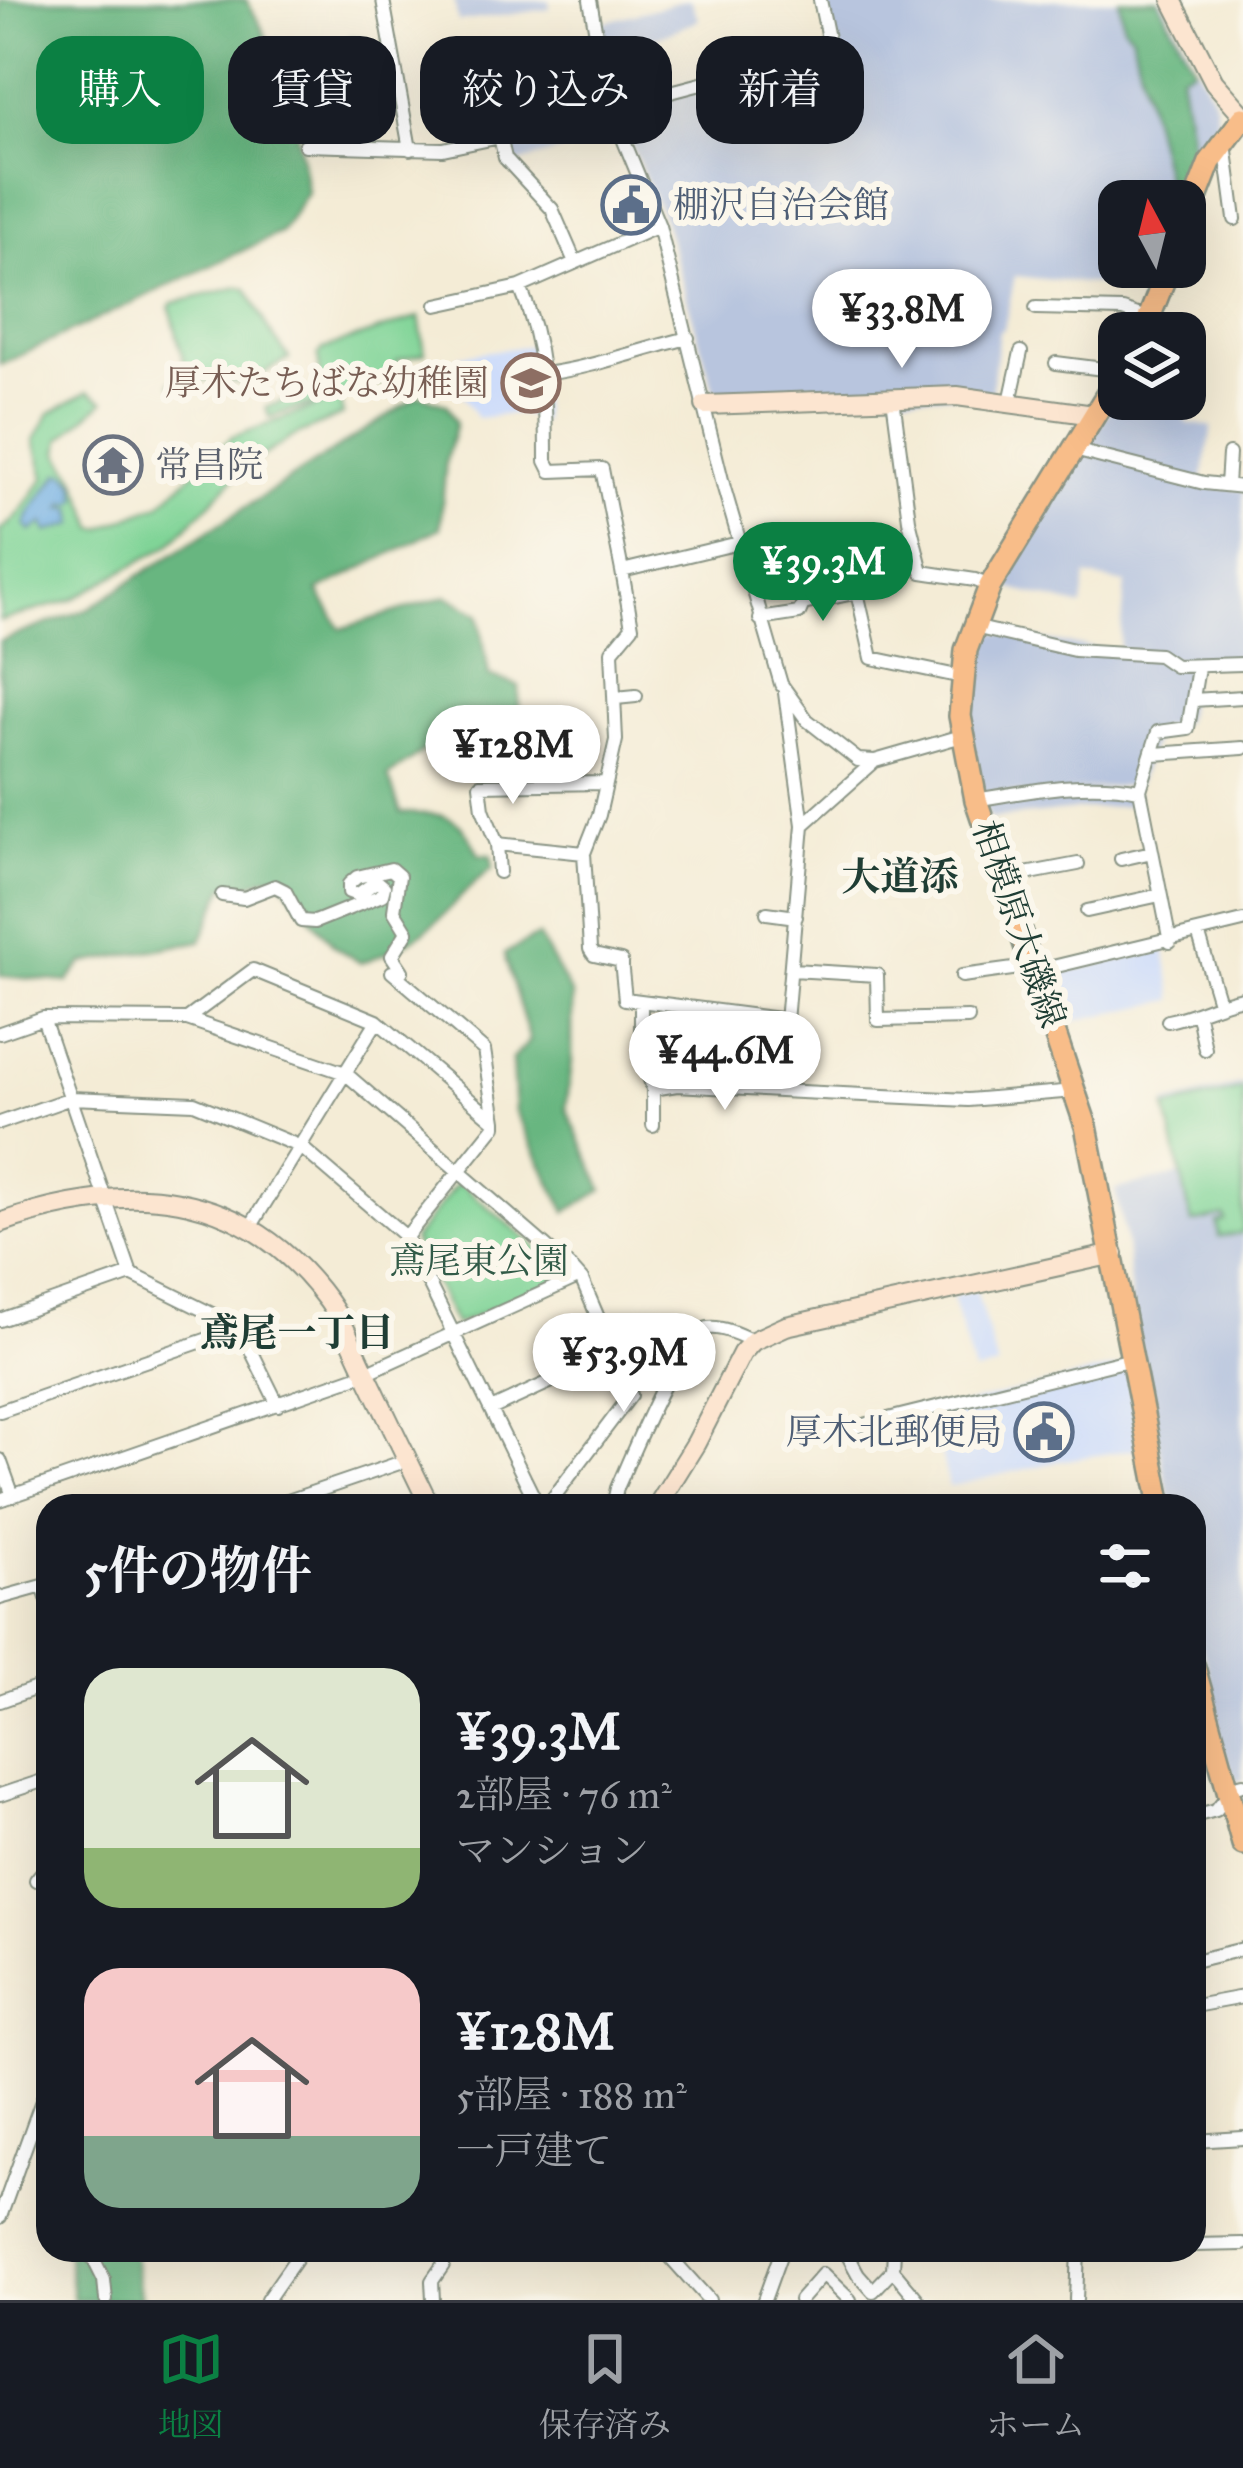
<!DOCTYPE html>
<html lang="ja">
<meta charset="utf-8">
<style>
:root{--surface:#171b24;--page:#20242c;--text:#f1f3f6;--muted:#9ea1a6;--line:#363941;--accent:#0b8043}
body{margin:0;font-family:"IM FELL Great Primer","Noto Serif JP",serif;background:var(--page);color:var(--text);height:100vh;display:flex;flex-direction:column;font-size:45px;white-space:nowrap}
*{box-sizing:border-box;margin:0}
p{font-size:39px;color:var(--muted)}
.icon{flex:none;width:66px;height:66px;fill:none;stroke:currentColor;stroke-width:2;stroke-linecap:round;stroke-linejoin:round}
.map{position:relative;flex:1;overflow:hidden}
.panel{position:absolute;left:36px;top:1494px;width:1170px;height:768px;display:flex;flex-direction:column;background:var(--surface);border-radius:36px;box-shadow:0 12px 48px #0002}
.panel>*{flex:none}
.banner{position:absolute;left:36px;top:36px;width:1173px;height:108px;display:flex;gap:24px}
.needle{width:78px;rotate:353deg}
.tools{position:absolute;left:1098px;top:180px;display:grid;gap:24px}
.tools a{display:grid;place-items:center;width:108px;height:108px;border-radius:24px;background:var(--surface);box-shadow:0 12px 48px #0002;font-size:60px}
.price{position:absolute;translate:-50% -102px;padding:0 27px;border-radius:42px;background:#fff;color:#222;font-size:39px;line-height:78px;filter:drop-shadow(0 3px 6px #0008)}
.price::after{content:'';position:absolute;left:50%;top:72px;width:36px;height:27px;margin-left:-18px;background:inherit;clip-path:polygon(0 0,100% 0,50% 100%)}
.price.selected{background:var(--accent);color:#fff}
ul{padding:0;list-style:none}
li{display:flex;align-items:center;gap:36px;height:300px;padding:0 48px}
li span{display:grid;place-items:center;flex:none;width:336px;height:240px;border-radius:36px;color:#555}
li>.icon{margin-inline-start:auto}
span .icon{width:144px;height:144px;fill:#fffc;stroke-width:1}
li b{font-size:51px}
h2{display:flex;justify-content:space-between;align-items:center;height:144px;padding:0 48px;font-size:51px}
.pill{padding:0 42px;border-radius:36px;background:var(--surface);box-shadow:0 12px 48px #0002;font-size:42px;line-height:108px}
.pill.selected{background:var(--accent);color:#fff}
.menu{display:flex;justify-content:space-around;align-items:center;height:168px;border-top:3px solid var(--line);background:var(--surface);font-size:33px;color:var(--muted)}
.menu a{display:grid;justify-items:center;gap:6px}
.menu .selected{color:var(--accent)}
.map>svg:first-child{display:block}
.built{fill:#ccdbfa}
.industrial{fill:#b8c5de}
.green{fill:#80d497;stroke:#508866;stroke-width:3}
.forest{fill:#68b680;stroke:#447a5a;stroke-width:3}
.water{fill:#70aee3;stroke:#48768c;stroke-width:3}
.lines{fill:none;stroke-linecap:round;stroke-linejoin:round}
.street-casing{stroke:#8a9485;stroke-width:16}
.secondary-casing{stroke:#8a9485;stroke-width:22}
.primary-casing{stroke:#8a9485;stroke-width:26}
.street{stroke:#fff;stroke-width:12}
.secondary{stroke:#fce5d0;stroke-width:18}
.primary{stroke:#f8bd89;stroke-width:21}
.labels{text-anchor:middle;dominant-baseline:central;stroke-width:12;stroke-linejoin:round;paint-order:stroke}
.service-label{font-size:36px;fill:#4e5e75;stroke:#fbf7ec;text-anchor:start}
.education-label{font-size:36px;fill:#785e54;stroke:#fbf7ec;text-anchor:end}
.worship-label{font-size:36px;fill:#5b616d;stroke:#fbf7ec;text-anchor:start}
.street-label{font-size:36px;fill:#1f3d34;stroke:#fbf7ec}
.park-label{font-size:36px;fill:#325b48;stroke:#fbf7ec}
.neighbourhood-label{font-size:39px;font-weight:bold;fill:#1f3d34;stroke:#fbf7ec}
</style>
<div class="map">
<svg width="1243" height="2300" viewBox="0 0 1243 2300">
<rect width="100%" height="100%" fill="#fbf7ec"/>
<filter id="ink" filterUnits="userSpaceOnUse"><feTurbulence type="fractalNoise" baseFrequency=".00833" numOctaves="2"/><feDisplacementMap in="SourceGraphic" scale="24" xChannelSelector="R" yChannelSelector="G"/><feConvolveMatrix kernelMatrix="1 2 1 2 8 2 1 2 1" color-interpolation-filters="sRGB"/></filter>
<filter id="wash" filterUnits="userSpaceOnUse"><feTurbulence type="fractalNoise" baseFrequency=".004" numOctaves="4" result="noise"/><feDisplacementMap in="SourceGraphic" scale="48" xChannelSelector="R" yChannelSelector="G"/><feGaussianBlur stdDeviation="2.7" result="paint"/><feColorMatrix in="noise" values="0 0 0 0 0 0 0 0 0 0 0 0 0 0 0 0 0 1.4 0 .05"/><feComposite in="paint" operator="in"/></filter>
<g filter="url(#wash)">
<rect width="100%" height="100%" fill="#f4ecd6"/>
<path class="built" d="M537,345L543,422L520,413L477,418L458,388L454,360L460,355Z
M1165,950L1174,1000L1065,1023L1048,976Z
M976,1290L998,1367L974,1373L952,1297Z
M1122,1366L1127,1370L1140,1448L1060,1461L949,1487L932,1412Z"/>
<path class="industrial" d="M454,0H549L550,9L458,22Z
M686,0H691L699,20L608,58L601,23Z
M824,0H1162L1215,102L1217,121L1216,138L1203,149L1206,159L1185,201H1119V267H1163L1148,304L1140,303V289L1015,276L1004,329L999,331L991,395L716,398L664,220L628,137L623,113L626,108L833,47Z
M599,81L602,97L598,102L516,129L513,104Z
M604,108L614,135L516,164L508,155L507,139Z
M1185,364H1195L1186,423L1212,427L1201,486L1243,490V662L1191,663L1119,649L1126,584L1086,576L1082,607L997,585L1119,396V399H1185Z
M980,630L1160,658L1190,669L1192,674L1185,722L1159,727L1138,785L983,795L968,719L971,668Z
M1045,789L1136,791L1138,804L989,819L983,801Z
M1243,1083V1779L1236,1781L1222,1747L1211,1679L1194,1623V1506H1171L1132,1308L1126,1243L1115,1189L1179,1175L1165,1104Z"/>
<path class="green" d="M351,37L387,46L390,65L364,74L332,96L318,61L353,49Z
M239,287L247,289L269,331L289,358L245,384C222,378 197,378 173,387L171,382L187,375L170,307L173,303Z
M419,317L425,353L398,360L384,383L269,417L266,407L322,389L318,356L323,349Z
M88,392L104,401L61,439L59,453L76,478L95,528L101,529L160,504L232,437L339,398L343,415L294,436L245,467L169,545L71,600L0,621V530C21,519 29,496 45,478L35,440L50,413Z
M1243,1089V1233L1219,1237L1217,1223L1225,1221L1224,1216L1192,1223L1166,1108Z
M458,1182L569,1274L567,1277L455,1325L413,1240Z"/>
<path class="forest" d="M0,0H246C284,60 297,123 307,192L282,232L0,365Z
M1119,0H1158L1194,67L1180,74L1193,155L1199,164L1184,201H1171L1132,35L1124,26Z
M420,395L447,405L456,423L446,460L440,528L318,591L341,629L447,596L479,614L489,676L519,686V742L426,749L388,776L401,813C447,814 458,812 479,855H491L493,868C470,883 457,903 437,921C415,941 389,952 361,963L335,947L282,881L270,876L246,886H225L201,941L83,963L68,982L0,976V641L88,609Z
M538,936L572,996V1062L566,1108L603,1190L566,1212L515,1111L512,1059L530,1041L504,954Z
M67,2250H133L141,2300H74Z"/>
<path class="water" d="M60,473L67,474L75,483L78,499L71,504L65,503L62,508H73L75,524L47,532L44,523L31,531L25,525C33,504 47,490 60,473Z"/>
</g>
<g filter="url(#ink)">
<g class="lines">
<g class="street-casing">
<path id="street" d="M383,0L410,149
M590,0L608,102L659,226L724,488L781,684L807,720L858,760L875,761L962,736
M610,108L701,84L829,43L820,0
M500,137L505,158L552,209L575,262
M1225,143L1235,219
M305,145L443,149L500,137L608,102
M520,287C545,345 546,399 546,461L551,471L602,469L622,571
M437,305L520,287L659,226
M1036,308L1123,310L1149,319
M1056,363L1119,371
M545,374C595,367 639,350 688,338
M893,398L909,520L922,572L975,580L990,586
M1010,402L1021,352
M1074,450L1204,483L1243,487
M1227,485L1229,454
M739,543L622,571L632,627L612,651L616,740L599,815L584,853L590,949L594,955L621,961L625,999L788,1020
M857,592L872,658L962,677
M760,619L799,613L803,604L881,587
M974,627L1074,650L1159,655L1175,666L1243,664
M785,693L803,825
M616,698L636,696
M1193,700L1243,697
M1154,754L1243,748
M875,761L803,825L780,1091L968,1100L1075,1091
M976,800C1029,791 1086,779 1140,790
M497,844L499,872
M584,853L497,844L483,809L480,785L606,783
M1121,859L1152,852
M1004,878L1078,864
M222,895L244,898L275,886L285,891L301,921L315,922L382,895L384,887L377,881L357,895L349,892V884L357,877L391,869L399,876L394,911L407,932L392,956L402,971
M1087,911L1160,895
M767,913L796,917
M1198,932L1219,1002
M1170,942L1140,790L1158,732L1188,728L1198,668
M792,970L877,975L878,1020L968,1018
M1036,971L1243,921
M392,972L484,1050L495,1121V1126L406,1237
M962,976L1035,966
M641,1002V1051L653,1089V1125
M1198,1015L1205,1049
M43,1018L131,1274
M187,1019L253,970L377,1021L495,1121
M1168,1021C1198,1015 1215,1003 1243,998
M0,1033L43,1018L187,1019L345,1073L574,1271L582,1280L631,1395L547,1506
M653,1089L677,1085L780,1091
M0,1123L71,1098L194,1103L301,1147L406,1237L538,1506
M249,1229L377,1021
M0,1320L131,1274L240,1328L278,1405
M491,1409L613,1353
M0,1411L240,1328
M819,1436L1132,1359
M0,1460L13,1496
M0,1500L366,1373L578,1277
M273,1506L408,1460
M613,1506L617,1488C630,1460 680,1332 708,1328C722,1326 740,1335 753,1341
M0,1598L43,1586L48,1601
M0,1701L48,1684
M0,1795L48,1779
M1194,1816L1216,1810L1235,1786L1243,1784
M36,1880L48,1865
M1194,1961L1243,1949
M1194,2006L1243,1997
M1194,2141L1243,2138
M0,2217L48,2084
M1194,2245L1243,2244
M89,2250L104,2280L106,2300
M664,2250L709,2300
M845,2250L858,2274L873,2291L893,2270L894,2250
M893,2270L918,2300
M267,2300L302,2250
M433,2300L432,2281L443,2265
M764,2300L782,2250
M800,2300L823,2274L850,2300
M1076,2300L1078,2250"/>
</g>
<g class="secondary-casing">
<path id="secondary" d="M1172,0L1214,82L1243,115
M705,405L957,396L1094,415
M0,1223C126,1179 243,1185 328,1301C346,1326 357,1355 370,1382C390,1424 410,1465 430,1506
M657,1506L696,1443L742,1353L753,1341L786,1326L1114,1254"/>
</g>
<g class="primary-casing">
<path id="primary" d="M1185,226L1210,162L1243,118
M1143,333L1169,267
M1119,375L990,586L966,650L960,716L976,800L1086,1126L1161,1506
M1194,1667L1243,1844"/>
</g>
<use href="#street" class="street"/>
<use href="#secondary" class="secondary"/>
<use href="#primary" class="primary"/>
</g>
</g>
<defs>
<g id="civic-ring" transform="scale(3)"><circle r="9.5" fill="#fbf7ec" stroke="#5c6f8a" stroke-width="1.5"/><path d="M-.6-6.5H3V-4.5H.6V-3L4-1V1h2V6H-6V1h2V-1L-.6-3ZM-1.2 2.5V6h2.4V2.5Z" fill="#5c6f8a"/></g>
<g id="school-ring" transform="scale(3)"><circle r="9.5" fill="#fbf7ec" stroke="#8d6e63" stroke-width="1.5"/><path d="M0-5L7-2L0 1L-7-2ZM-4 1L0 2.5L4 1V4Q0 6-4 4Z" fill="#8d6e63"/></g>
<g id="temple-ring" transform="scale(3)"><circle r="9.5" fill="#fbf7ec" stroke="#6b7280" stroke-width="1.5"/><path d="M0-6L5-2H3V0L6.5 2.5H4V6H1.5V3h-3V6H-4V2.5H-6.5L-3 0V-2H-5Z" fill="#6b7280"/></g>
</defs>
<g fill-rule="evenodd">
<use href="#civic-ring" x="631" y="205"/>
<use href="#school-ring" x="531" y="383"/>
<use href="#temple-ring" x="113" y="465"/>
<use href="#civic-ring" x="1044" y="1432"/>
</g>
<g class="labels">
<g class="service-label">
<text x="673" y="205">棚沢自治会館</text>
<text x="1002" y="1432" text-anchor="end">厚木北郵便局</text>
</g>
<g class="education-label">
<text x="489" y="383">厚木たちばな幼稚園</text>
</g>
<g class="worship-label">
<text x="155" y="465">常昌院</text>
</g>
<g class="street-label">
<text transform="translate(1019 924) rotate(71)">相模原大磯線</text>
</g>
<g class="park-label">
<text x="479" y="1261">鳶尾東公園</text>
</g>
<g class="neighbourhood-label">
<text x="900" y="877">大道添</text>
<text x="297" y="1333">鳶尾一丁目</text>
</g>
</g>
</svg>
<div class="tools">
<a><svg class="needle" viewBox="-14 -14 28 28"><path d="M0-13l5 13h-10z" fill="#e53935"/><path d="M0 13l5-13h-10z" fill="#9ea1a6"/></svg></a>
<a><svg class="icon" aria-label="layers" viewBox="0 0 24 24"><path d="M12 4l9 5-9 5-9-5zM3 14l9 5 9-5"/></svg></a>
</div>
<b class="price" style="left:902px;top:371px">¥33.8M</b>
<b class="price selected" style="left:823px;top:624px">¥39.3M</b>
<b class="price" style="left:513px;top:807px">¥128M</b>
<b class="price" style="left:725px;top:1113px">¥44.6M</b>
<b class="price" style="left:624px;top:1415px">¥53.9M</b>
<div class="banner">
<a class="pill selected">購入</a>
<a class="pill">賃貸</a>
<a class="pill">絞り込み</a>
<a class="pill">新着</a>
</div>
<section class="panel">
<h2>5件の物件<svg class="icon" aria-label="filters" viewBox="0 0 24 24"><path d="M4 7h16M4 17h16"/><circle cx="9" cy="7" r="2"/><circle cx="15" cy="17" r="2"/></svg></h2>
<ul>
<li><span style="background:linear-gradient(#dfe7d0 75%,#8fb573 0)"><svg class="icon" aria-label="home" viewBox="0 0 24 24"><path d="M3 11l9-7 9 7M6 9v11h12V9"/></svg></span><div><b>¥39.3M</b><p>2部屋 · 76 m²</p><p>マンション</p></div></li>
<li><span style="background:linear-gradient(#f6c9c9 70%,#7fa58c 0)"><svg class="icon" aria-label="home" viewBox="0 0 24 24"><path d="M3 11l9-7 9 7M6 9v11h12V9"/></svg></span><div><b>¥128M</b><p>5部屋 · 188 m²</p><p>一戸建て</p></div></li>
</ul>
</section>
</div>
<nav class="menu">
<a class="selected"><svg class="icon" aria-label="map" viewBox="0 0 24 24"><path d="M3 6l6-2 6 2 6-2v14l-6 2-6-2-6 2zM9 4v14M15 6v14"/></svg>地図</a>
<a><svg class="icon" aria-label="saved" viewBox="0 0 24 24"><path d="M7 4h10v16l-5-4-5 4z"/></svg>保存済み</a>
<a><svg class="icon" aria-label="home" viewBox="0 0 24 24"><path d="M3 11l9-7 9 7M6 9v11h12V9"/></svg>ホーム</a>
</nav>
